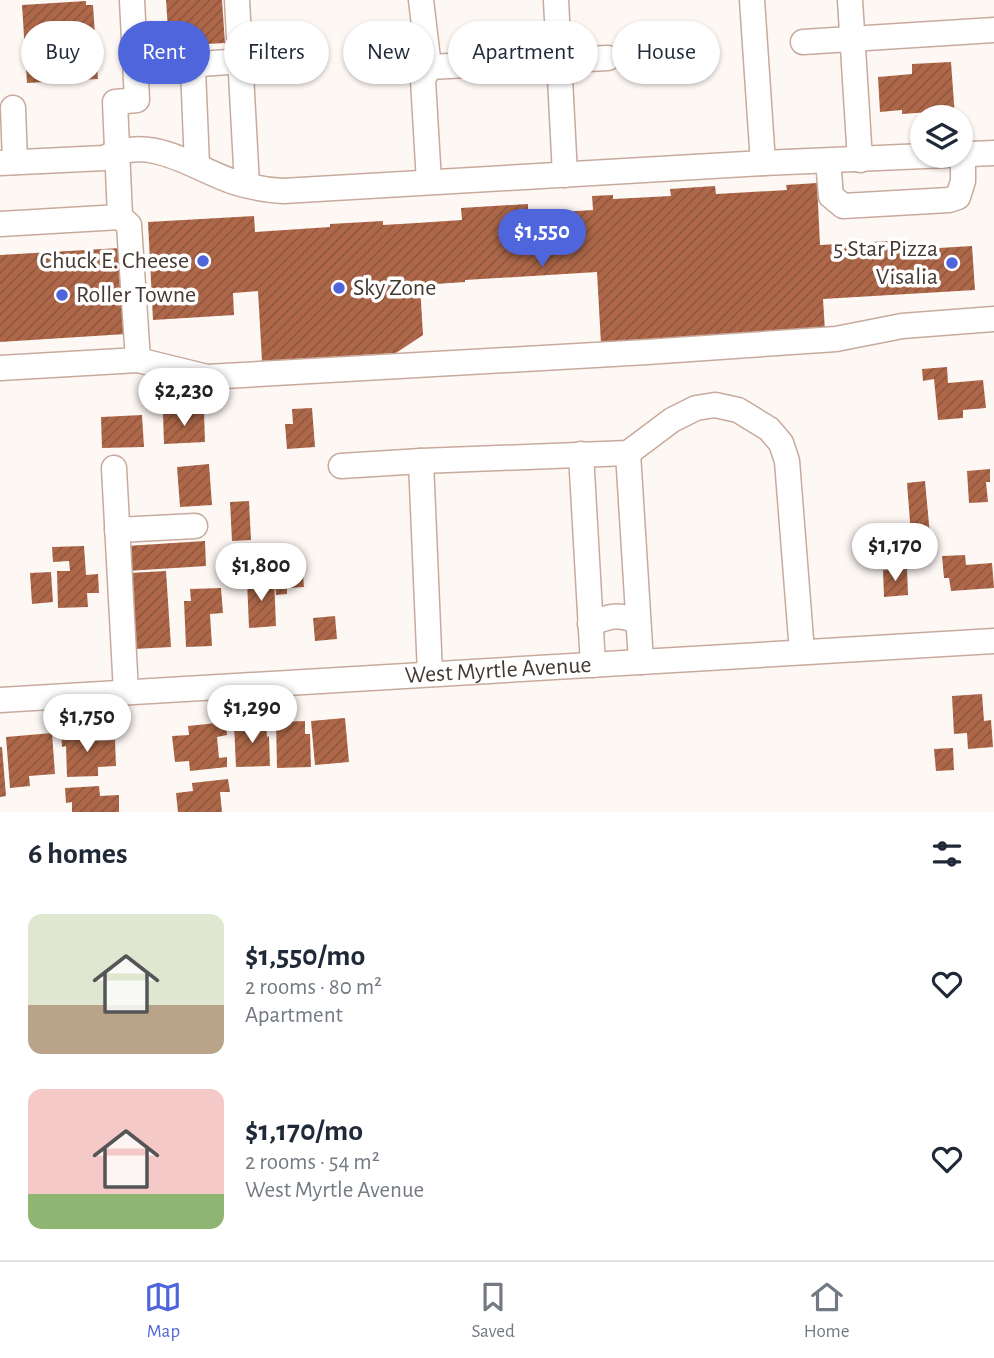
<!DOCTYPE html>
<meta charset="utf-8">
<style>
:root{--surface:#fff;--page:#f6f6f7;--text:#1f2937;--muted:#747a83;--line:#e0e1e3;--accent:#4f65db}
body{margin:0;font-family:"Alegreya Sans",sans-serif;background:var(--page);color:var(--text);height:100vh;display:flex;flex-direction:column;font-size:26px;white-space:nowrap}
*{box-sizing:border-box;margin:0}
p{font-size:23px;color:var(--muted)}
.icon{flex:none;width:38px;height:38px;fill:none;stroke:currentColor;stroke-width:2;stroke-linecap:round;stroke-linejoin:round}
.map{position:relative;height:812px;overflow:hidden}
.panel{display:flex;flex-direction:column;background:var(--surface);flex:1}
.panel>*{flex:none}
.guide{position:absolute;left:21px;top:21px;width:952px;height:63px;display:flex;gap:14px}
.buttons{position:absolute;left:910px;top:105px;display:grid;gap:14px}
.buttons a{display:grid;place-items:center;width:63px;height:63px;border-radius:50%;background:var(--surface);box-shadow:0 2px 5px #0004;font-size:35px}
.price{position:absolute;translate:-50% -60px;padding:0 16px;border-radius:24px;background:#fff;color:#222;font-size:23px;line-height:46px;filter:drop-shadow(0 2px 4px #0008)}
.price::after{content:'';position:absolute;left:50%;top:42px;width:21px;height:16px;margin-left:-10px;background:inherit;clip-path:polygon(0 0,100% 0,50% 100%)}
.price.on{background:var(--accent);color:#fff}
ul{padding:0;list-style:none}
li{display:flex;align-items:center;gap:21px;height:175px;padding:0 28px}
li span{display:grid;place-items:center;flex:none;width:196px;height:140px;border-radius:14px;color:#555}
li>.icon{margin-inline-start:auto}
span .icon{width:84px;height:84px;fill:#fffc;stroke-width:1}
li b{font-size:30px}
h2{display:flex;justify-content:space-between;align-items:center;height:84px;padding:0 28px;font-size:30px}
.tag{padding:0 24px;border-radius:32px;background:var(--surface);box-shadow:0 2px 5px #0004;font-size:24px;line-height:63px}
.tag.on{background:var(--accent);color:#fff}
.dock{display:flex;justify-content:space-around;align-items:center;height:98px;border-top:2px solid var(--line);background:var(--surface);font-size:19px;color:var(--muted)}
.dock a{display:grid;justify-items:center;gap:4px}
.dock .on{color:var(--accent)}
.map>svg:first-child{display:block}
.building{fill:url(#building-hatch)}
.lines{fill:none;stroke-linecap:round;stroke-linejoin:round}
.minor-casing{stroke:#c8aa9d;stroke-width:27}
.minor{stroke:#fff;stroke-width:24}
.poi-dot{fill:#4f65db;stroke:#fff;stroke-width:2.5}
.labels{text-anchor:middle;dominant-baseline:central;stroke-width:7;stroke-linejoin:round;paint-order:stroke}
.poi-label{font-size:24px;fill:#453934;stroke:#fff;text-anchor:end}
.street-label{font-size:24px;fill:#453934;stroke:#fff}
</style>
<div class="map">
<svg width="994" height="812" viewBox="0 0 994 812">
<defs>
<pattern id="building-hatch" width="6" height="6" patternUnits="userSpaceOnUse" patternTransform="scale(1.75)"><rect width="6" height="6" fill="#ae6849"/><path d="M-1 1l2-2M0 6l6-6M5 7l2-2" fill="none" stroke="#8f573e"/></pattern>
</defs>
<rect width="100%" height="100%" fill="#fef8f5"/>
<path class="building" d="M166,0H222L225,43L169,46Z
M86,1V5H93L98,79L27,83L22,5Z
M951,62L955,117H930V112L902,114V110L880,112L878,77L912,74V64Z
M817,183L820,245L888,241L889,251L972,246L975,290L823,299L825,331L601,344L597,272L465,280V282L420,285L423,335L396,353L262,361L258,291L233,293L234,315L153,320L148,222L254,216L255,232L330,227V224L383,221V225L417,223L462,220L461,208L528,204V214L593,210L592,196L613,195V199L671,196L670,189L715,186L716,194L787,190L786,185Z
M120,248L126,334L0,342V255Z
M947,367L948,383L983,380L986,408L963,410V418L938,420L934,379L923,381L922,369Z
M312,408L315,447L287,449L285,424H293L292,409Z
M204,412L205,442L164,444L163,413Z
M142,415L144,447L102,448L101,417Z
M209,464L212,505L180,507L177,467Z
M990,469V482H986L988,502L969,503L967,471Z
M925,481L931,546L912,548L907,483Z
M249,501L251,540L232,541L230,502Z
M205,541L206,566L127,571L126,546Z
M84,546L86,575L98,574L99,593H87L88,607L58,608L57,571H70L69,561L53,562L52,547Z
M965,555L966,565L992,563L994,588L951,591L949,578H944L942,556Z
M302,563L304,587L287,588V594L276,595L275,575L284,574L283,564Z
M907,569L908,595L884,597L883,570Z
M166,571L171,647L134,649L129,573Z
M51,572L53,602L32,604L30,573Z
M274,579L276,626L249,628L247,580Z
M221,588L223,613L210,614L212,646L186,647L184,601H191L190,589Z
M335,616L337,639L315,641L313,618Z
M982,694L984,721L991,720L993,747L968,749L967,733L954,734L952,696Z
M345,718L349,762L315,765L311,721Z
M305,721V734H310L311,767L277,768L276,722Z
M226,722L227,735L217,737L219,758L227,757V767L190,771L189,761L175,762L172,736L189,735L188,726Z
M266,723L267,737L269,736L270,766L236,767L234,724Z
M95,731V741L115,740L116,766L98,767V776L67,777L66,746L62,747L61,732Z
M52,733L55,774L29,776L30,786L10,788L6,737Z
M0,747H2L6,796L0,797Z
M953,748L954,770L936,771L934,749Z
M228,779L230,792H220L222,812H178L176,793L193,791L192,783Z
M99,786L100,796L119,795V812H72V802L66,803L65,788Z"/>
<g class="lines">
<g class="minor-casing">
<g id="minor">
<path d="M237,0L247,185"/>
<path d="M421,0L429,67L608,58"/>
<path d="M556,0L565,175"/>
<path d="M752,0L763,163"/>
<path d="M850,0L860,160"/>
<path d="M803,42L994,30"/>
<path d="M387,69L429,67L423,80L429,182"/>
<path d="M13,108L15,162"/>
<path d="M828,161L831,196L843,206L949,200L958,197L963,181V156"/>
<path d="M0,163L104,158C151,133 192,168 234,182C250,187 266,190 283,191L763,163L994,153"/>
<path d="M197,165L193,69L201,64L241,61"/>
<path d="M0,224L120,217"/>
<path d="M138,360L207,377L647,352L836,339L902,326L994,319"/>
<path d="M0,368L138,360L129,225L120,217L115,102L137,100L132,0"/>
<path d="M628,453L641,662"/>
<path d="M581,454L593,665"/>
<path d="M421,461L430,674"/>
<path d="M341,466L421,461L628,453L672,420L696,408L715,405L738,410L769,429L781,443L787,461L802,652"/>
<path d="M114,468L126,692"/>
<path d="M117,530L195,526"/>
<path d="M590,624C609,616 620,613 638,622"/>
<path id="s1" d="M0,700L994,641"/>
</g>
</g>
<use href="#minor" class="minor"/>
</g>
<g class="poi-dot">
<circle cx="203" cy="261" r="7"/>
<circle cx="952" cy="263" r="7"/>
<circle cx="339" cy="288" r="7"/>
<circle cx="62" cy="295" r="7"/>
</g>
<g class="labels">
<g class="poi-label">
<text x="938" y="249">5 Star Pizza<tspan x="938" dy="28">Visalia</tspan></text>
<text x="189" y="261">Chuck E. Cheese</text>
<text x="353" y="288" text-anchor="start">Sky Zone</text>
<text x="76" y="295" text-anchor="start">Roller Towne</text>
</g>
<g class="street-label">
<text stroke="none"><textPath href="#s1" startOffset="499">West Myrtle Avenue</textPath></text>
</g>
</g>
</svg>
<div class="buttons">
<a><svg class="icon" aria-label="layers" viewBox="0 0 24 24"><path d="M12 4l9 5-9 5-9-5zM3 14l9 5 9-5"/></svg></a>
</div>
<b class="price on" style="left:542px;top:269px">$1,550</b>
<b class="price" style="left:184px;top:428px">$2,230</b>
<b class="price" style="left:895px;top:583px">$1,170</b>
<b class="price" style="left:261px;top:603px">$1,800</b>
<b class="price" style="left:252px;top:745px">$1,290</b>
<b class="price" style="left:87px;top:754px">$1,750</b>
<div class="guide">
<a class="tag">Buy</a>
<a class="tag on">Rent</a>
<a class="tag">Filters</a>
<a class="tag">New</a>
<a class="tag">Apartment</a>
<a class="tag">House</a>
</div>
</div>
<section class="panel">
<h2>6 homes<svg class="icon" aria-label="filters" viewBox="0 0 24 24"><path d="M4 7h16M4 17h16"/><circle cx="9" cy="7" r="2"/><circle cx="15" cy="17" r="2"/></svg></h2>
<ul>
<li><span style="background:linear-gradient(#dfe7d0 65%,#b9a48a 0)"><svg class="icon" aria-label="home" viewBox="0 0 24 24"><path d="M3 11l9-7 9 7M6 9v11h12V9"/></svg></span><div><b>$1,550/mo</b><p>2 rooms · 80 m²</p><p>Apartment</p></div><svg class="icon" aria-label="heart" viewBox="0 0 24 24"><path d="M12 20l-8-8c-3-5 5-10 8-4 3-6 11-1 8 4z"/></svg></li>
<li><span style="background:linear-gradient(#f6c9c9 75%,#8fb573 0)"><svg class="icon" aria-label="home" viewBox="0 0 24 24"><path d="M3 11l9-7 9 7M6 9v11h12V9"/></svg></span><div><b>$1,170/mo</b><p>2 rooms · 54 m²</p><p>West Myrtle Avenue</p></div><svg class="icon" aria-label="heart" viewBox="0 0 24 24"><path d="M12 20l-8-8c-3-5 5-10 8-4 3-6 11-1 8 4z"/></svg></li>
</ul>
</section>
<nav class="dock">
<a class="on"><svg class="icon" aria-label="map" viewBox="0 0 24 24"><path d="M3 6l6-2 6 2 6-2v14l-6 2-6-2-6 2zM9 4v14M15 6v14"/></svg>Map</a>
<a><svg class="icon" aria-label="saved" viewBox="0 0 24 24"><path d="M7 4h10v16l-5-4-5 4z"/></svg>Saved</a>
<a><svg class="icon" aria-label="home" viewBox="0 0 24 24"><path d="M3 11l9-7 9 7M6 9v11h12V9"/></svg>Home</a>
</nav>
